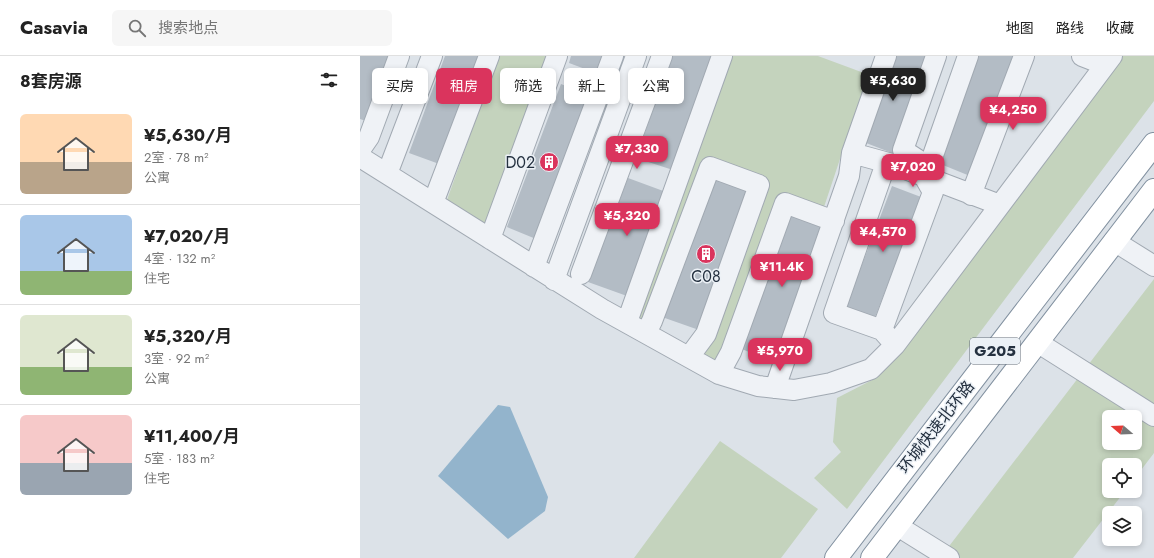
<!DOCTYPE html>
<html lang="zh">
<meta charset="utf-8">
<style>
:root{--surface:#fff;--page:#f6f6f6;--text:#222;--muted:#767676;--line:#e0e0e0;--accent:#da345d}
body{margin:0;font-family:Jost,"Noto Sans SC",sans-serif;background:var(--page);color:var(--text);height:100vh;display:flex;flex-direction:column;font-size:15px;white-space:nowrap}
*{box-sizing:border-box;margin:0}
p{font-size:13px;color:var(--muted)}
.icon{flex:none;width:22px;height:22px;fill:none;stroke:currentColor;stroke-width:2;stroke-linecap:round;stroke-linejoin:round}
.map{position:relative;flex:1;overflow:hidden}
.side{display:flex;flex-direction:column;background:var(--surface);width:360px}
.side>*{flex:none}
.top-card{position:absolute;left:12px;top:12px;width:380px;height:36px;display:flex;gap:8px}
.needle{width:26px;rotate:289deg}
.fabs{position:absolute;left:742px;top:354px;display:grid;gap:8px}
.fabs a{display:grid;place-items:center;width:40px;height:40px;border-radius:6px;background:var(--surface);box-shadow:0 2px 6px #0003;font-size:20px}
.price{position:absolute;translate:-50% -34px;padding:0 9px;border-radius:8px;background:var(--accent);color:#fff;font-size:13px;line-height:26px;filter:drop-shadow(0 1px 2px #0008)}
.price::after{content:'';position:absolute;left:50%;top:24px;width:12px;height:9px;margin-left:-6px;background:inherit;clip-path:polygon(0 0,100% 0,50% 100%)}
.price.current{background:#222;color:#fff}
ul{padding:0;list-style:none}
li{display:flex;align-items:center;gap:12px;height:100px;padding:0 20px}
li+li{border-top:1px solid var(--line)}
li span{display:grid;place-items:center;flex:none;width:112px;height:80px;border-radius:6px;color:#555}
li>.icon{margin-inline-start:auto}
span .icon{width:48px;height:48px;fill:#fffc;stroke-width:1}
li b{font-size:17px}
h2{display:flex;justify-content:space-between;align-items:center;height:48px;padding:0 20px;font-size:17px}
.tag{padding:0 14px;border-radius:6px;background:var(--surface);box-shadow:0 2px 6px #0003;font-size:14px;line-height:36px}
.tag.current{background:var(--accent);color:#fff}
header{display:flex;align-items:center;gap:24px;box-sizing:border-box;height:56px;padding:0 20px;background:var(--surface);border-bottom:1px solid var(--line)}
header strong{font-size:19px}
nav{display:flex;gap:22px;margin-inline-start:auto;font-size:14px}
.search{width:280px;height:36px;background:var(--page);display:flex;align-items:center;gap:10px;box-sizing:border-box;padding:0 14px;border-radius:6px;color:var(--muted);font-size:15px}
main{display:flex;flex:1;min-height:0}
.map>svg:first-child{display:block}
.green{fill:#c4d3bd;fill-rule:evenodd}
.water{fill:#93b4cc}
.building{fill:#b3bcc5}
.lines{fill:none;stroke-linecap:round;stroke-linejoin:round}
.minor-casing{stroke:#a1a9b2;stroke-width:22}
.highway-casing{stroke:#8291a0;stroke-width:24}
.minor{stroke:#eff2f6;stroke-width:20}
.highway{stroke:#fff;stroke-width:22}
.labels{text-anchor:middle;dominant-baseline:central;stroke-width:3;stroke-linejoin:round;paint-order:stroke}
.shield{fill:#ecf1f6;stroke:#616b77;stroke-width:1}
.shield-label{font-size:15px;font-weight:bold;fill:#253140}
.poi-label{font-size:16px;fill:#253140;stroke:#ecf1f6;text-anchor:end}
.street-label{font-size:16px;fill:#253140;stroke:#ecf1f6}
</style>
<header>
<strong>Casavia</strong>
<div class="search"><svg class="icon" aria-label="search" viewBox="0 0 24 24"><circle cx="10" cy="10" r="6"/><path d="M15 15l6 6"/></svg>搜索地点</div>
<nav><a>地图</a><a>路线</a><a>收藏</a></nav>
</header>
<main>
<section class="side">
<h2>8套房源<svg class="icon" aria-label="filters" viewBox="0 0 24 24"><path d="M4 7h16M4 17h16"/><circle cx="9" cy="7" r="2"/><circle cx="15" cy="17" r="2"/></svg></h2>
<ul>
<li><span style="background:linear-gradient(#ffd9b3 60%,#b9a48a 0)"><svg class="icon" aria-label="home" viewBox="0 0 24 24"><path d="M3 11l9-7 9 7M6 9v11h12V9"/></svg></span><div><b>¥5,630/月</b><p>2室 · 78 m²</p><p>公寓</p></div></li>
<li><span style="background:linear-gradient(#a9c7e8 70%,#8fb573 0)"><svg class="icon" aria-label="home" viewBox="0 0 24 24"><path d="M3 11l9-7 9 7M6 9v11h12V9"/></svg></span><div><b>¥7,020/月</b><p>4室 · 132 m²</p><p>住宅</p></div></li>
<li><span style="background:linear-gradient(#dfe7d0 65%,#8fb573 0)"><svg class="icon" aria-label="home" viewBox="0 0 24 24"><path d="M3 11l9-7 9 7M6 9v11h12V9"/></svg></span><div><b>¥5,320/月</b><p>3室 · 92 m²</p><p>公寓</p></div></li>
<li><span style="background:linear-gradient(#f6c9c9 60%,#9aa5b1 0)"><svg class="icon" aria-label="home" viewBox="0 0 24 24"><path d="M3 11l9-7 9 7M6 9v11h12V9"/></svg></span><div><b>¥11,400/月</b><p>5室 · 183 m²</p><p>住宅</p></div></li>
</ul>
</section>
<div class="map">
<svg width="794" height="502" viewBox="0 0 794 502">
<rect width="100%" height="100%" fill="#dce2e8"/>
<path class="green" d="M138,0H189L126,170L87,144Z
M370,0H458L504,17L506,25L464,151L421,137L416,145L366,294L356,306L338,296L406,129L283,266L277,262Z
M756,0H794V45L487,453L454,422L481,396L473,386L477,342L518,321Z
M794,223V397L775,422V409H749V435H765L713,502H580ZM749,361H775V387H749Z
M360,385L458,453L421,502H274Z"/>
<path class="water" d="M138,349L150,351L188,441L185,455L148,483L78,420Z"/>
<path class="building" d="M0,0H30L6,65L0,63Z
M85,0H123L82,109L49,97Z
M211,0H243L236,17L209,7Z
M312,0H353L313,114L276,102Z
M532,0H567L532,97L501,85Z
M619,0H657L610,120L578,107Z
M201,28L231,40L176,183L147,171Z
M268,122L306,136L267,240L228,226Z
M352,122L389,135L339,274L302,261Z
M532,130L561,141L514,264L485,253Z
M428,158L465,171L415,306L379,292Z"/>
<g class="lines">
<g class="minor-casing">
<path id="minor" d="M722,0L745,9
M0,94L9,81L39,0
M492,97L532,108L640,149
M0,101L242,253L359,318L398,330L434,334L471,327L511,313L535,289L752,0
M526,107L474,257L522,274L530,283
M569,111L543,94L576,0
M27,118L72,0
M611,139L664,0
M73,147L129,0
M130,183L197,0
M754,185L794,210
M174,211L253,0
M221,218L302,0
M194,224L276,0
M267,266L362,0
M522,274L573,136L565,122L608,0
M286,277L292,265L350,111L399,129L346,278L329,301
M677,286L794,360
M359,318L371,296L425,147L474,165
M415,332L489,120L492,97L526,0
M536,469L589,502"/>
</g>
<g class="highway-casing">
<path id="highway" d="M476,502L794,88
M512,502L794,134"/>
</g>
<use href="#minor" class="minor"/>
<use href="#highway" class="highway"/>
</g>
<defs>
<g id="building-disc" transform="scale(1)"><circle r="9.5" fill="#da345d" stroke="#ecf1f6"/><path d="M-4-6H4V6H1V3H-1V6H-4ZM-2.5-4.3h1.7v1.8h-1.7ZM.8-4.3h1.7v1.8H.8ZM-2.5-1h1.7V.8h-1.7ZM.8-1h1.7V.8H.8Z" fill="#fff"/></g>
</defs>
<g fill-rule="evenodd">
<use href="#building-disc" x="189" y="106"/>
<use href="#building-disc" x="346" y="198"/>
</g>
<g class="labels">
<rect class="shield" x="610" y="282" width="50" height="26" rx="3"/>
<g class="shield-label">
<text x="635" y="295">G205</text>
</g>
<g class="poi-label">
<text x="175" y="106">D02</text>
<text x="346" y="220" text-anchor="middle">C08</text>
</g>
<g class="street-label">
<text transform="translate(576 371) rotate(-52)">环城快速北环路</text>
</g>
</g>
</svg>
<div class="fabs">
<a><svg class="needle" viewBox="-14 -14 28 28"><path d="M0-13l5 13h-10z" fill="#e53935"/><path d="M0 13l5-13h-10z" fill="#767676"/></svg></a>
<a><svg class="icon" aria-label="locate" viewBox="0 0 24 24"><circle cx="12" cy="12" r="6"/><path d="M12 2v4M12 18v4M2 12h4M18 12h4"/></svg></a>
<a><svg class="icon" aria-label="layers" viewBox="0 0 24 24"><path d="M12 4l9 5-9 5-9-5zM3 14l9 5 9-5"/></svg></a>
</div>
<b class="price current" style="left:533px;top:46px">¥5,630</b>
<b class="price" style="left:653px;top:75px">¥4,250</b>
<b class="price" style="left:277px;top:114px">¥7,330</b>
<b class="price" style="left:553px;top:132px">¥7,020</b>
<b class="price" style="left:267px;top:181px">¥5,320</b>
<b class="price" style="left:523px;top:197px">¥4,570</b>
<b class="price" style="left:422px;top:232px">¥11.4K</b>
<b class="price" style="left:420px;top:316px">¥5,970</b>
<div class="top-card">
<a class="tag">买房</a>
<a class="tag current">租房</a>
<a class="tag">筛选</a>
<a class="tag">新上</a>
<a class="tag">公寓</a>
</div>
</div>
</main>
